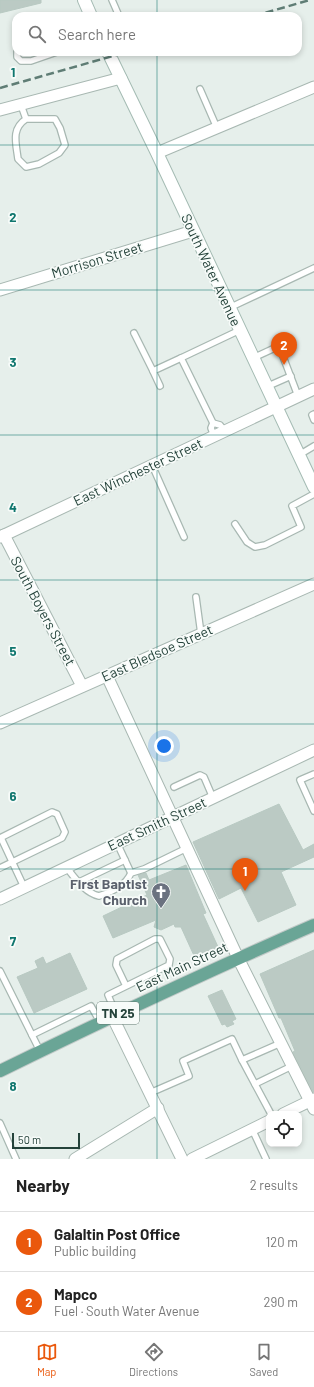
<!DOCTYPE html>
<html lang="en">
<head>
<meta charset="utf-8">
<style>
	:root { --surface:#fff; --page:#f6f6f6; --text:#222; --muted:#767676; --line:#e0e0e0; --accent:#ea580c }
	body { margin:0; font-family:Barlow,sans-serif; background:var(--page); color:var(--text) }
	.controls { position:absolute; right:12px; bottom:12px; display:grid; overflow:hidden; border-radius:8px; box-shadow:0 2px 6px #0003 }
	.controls button { width:36px; height:36px; display:grid; place-items:center; padding:0; border:0; border-bottom:1px solid var(--line); background:var(--surface); color:var(--text); font:20px sans-serif }
	.scale { position:absolute; left:12px; bottom:10px; width:68px; box-sizing:border-box; padding-left:4px; border:2px solid #24423a; border-top:0; font-size:11px; line-height:14px; white-space:nowrap; color:#24423a; -webkit-text-stroke:3px #f7fbf9; paint-order:stroke }
	.you { position:absolute; left:164px; top:746px; width:14px; height:14px; margin:-10px; border:3px solid #fff; border-radius:50%; background:#1a73e8; box-shadow:0 0 0 6px #1a73e833 }
	.badge { display:grid; place-items:center; width:26px; height:26px; border-radius:50%; background:var(--accent); color:#fff; font-size:13px; font-weight:700 }
	.pin { position:absolute; translate:-50% -33px; filter:drop-shadow(0 1px 2px #0008) }
	.pin::after { content:''; position:absolute; top:21px; width:14px; height:12px; background:inherit; clip-path:polygon(0 0,100% 0,50% 100%) }
	.list { margin:0; padding:0; list-style:none }
	h2 { display:flex; justify-content:space-between; align-items:center; height:52px; margin:0; padding:0 16px; font-size:17px }
	h2 small { font-size:13px; font-weight:400; color:var(--muted) }
	.list li { display:grid; grid-template-columns:26px 1fr auto; gap:12px; align-items:center; box-sizing:border-box; height:60px; padding:0 16px; border-top:1px solid var(--line) }
	.list b { display:block; font-size:15px; white-space:nowrap }
	.list p { margin:0; font-size:13px; white-space:nowrap; color:var(--muted) }
	.list em { font-size:13px; font-style:normal; color:var(--muted) }
	.icon { flex:none; width:22px; height:22px; fill:none; stroke:currentColor; stroke-width:2; stroke-linecap:round; stroke-linejoin:round }
	.map { position:relative; flex:none; width:314px; height:1159px; overflow:hidden }
	.search { position:absolute; background:var(--surface); box-shadow:0 2px 6px #0003; left:12px; right:12px; top:12px; height:44px; display:flex; align-items:center; gap:10px; box-sizing:border-box; padding:0 14px; border-radius:12px; color:var(--muted); font-size:15px }
	.sheet { height:172px; background:var(--surface) }
	nav { display:flex; justify-content:space-around; align-items:center; box-sizing:border-box; height:56px; border-top:1px solid var(--line); background:var(--surface); font-size:11px; color:var(--muted) }
	nav a { display:grid; justify-items:center; gap:2px }
	nav .on { color:var(--accent) }
	.map>svg:first-child { display:block }
	.building { fill:#bbcac4; stroke:#b8c9c2 }
	.lines { fill:none; stroke-linecap:round; stroke-linejoin:round }
	.lane-casing { stroke:#a8b8b2; stroke-width:8 }
	.street-casing { stroke:#a8b8b2; stroke-width:13 }
	.secondary-casing { stroke:#a4bbb3; stroke-width:14 }
	.primary-casing { stroke:#c2cac8; stroke-width:14 }
	.lane { stroke:#fff; stroke-width:5.5 }
	.street { stroke:#fff; stroke-width:11 }
	.secondary { stroke:#fff; stroke-width:12 }
	.primary { stroke:#6aa596; stroke-width:12 }
	.rail { stroke:#5f7d75; stroke-width:2.5; stroke-dasharray:8 4; stroke-linecap:butt }
	.grid { fill:none; stroke:#0f766e; stroke-width:1; stroke-opacity:0.55 }
	.labels { text-anchor:middle; stroke-width:3.5; stroke-linejoin:round; paint-order:stroke }
	.shield { fill:#f7fbf9; stroke:#637a73; stroke-width:1 }
	.shield-label { font-size:13px; font-weight:bold; fill:#24423a }
	.street-label { font-size:14px; fill:#24423a; stroke:#f7fbf9 }
	.worship-label { font-size:14px; font-weight:bold; fill:#5b616d; stroke:#f7fbf9; text-anchor:end }
	.grid-label { font-size:13px; text-anchor:middle; font-weight:bold; fill:#0f766e; stroke:#f7fbf9; stroke-width:3.5; stroke-linejoin:round; paint-order:stroke }
</style>
</head>
<body>
<div class="map">
<svg width="314" height="1159" viewBox="0 0 314 1159">
	<rect width="100%" height="100%" fill="#e6efeb"/>
	<g class="building">
		<polygon points="0,0 41,0 41,3 0,13"/>
		<polygon points="279,804 303,850 314,844 314,857 281,872 296,905 258,922 241,888 219,899 193,842"/>
		<polygon points="186,865 206,913 203,914 219,949 196,960 181,927 175,927 174,924 161,930 154,927 156,920 113,938 103,916 147,895 138,875 146,873 149,880"/>
		<polygon points="314,950 314,1092 313,1092 293,1052 295,1051 281,1018 279,1018 260,974"/>
		<polygon points="70,953 87,989 34,1013 17,977 38,968 35,961 43,957 46,964"/>
		<polygon points="222,990 236,1019 232,1021 234,1024 227,1027 225,1024 222,1025 208,996"/>
	</g>
	<g class="lines">
		<g class="lane-casing">
			<g id="lane">
				<polyline points="112,0 119,16"/>
				<polyline points="17,52 17,57 21,61 31,61 57,52"/>
				<polyline points="200,89 217,128"/>
				<path d="M21 105 26 119C11 129 16 143 18 159L26 167 39 164 59 153 65 145 60 128 55 119H26"/>
				<polyline points="229,308 314,268"/>
				<polyline points="134,333 153,371"/>
				<polyline points="253,358 279,346 298,396"/>
				<polyline points="160,386 153,371 181,358"/>
				<polyline points="266,387 291,376"/>
				<polyline points="314,414 312,415 314,420"/>
				<polyline points="213,423 211,428 214,436"/>
				<polyline points="225,431 220,425 213,423 181,358 240,330"/>
				<polyline points="299,455 314,446"/>
				<polyline points="152,465 184,537"/>
				<polyline points="235,524 247,542 255,547 265,545 301,527 292,506 314,494"/>
				<polyline points="196,597 201,634"/>
				<polyline points="314,774 300,780 314,811"/>
				<polyline points="174,787 200,775 204,777 213,798"/>
				<polyline points="0,838 52,812 57,814 65,832 62,838 0,868"/>
				<polyline points="1,838 24,887"/>
				<polyline points="117,843 131,873"/>
				<path d="M66 867C75 878 85 893 99 896 112 892 126 885 131 873L144 869 187 848"/>
				<polyline points="79,882 125,860"/>
				<polyline points="0,971 40,1051"/>
				<polyline points="116,1014 108,995 169,965 170,959 160,939 155,939 117,959 116,965 126,986"/>
				<polyline points="32,1035 91,1006 100,1022"/>
				<polyline points="255,1084 292,1066"/>
				<polyline points="150,1093 189,1076 183,1061 232,1039 242,1060"/>
				<polyline points="271,1114 242,1060 281,1043"/>
				<polyline points="0,1123 16,1159"/>
				<polyline points="252,1129 266,1159"/>
			</g>
		</g>
		<g class="street-casing">
			<g id="street">
				<polyline points="0,110 121,78"/>
				<polyline points="157,153 314,87"/>
				<polyline points="0,290 193,231"/>
				<polyline points="4,535 82,686"/>
				<polyline points="0,537 314,389"/>
				<polyline points="107,676 238,958 314,1109"/>
				<polyline points="0,723 314,584"/>
				<polyline points="0,899 314,750"/>
				<polyline points="112,1016 182,1159"/>
				<polyline points="283,1114 314,1099"/>
				<polyline points="75,1159 158,1108"/>
				<polyline points="192,1159 269,1121"/>
			</g>
		</g>
		<g class="secondary-casing">
			<g id="secondary">
				<polyline points="84,0 91,16"/>
				<polyline points="108,52 157,153 314,487"/>
			</g>
		</g>
		<g class="primary-casing">
			<path id="primary" d="M0 1071C104 1020 208 971 314 925"/>
		</g>
		<use href="#lane" class="lane"/>
		<use href="#street" class="street"/>
		<use href="#secondary" class="secondary"/>
		<use href="#primary" class="primary"/>
		<g class="rail">
			<polyline points="254,16 310,0"/>
			<polyline points="0,88 127,52"/>
		</g>
	</g>
	<path class="grid" d="M157 0V16M157 52V1159M0 145H314M0 290H314M0 435H314M0 580H314M0 724H314M0 869H314M0 1014H314"/>
	<defs>
		<g id="church-pin" transform="scale(1)"><path d="M0 17L-7.5 6A9.5 9.5 0 1 1 7.5 6Z" fill="#6b7280" stroke="#f7fbf9"/><path d="M-1.2-6h2.4v3.5h3.3v2.4h-3.3V6h-2.4V-.1h-3.3v-2.4h3.3Z" fill="#fff"/></g>
	</defs>
	<g fill-rule="evenodd">
		<use href="#church-pin" x="161" y="892"/>
	</g>
	<g class="labels">
		<rect class="shield" x="97" y="1002" width="42" height="22" rx="3"/>
		<g class="shield-label">
			<text x="118" y="1018">TN 25</text>
		</g>
		<g class="street-label">
			<text transform="translate(97 260) rotate(-17)" y="5">Morrison Street</text>
			<text transform="translate(211 270) rotate(65)" y="5">South Water Avenue</text>
			<text transform="translate(138 472) rotate(-25)" y="5">East Winchester Street</text>
			<text transform="translate(43 611) rotate(62)" y="5">South Boyers Street</text>
			<text transform="translate(157 653) rotate(-24)" y="5">East Bledsoe Street</text>
			<text transform="translate(157 824) rotate(-25)" y="5">East Smith Street</text>
			<text transform="translate(182 967) rotate(-25)" y="5">East Main Street</text>
		</g>
		<g class="worship-label">
			<text x="147" y="889">First Baptist<tspan x="147" dy="16">Church</tspan></text>
		</g>
	</g>
	<g class="grid-label">
		<text x="13" y="77">1</text>
		<text x="13" y="222">2</text>
		<text x="13" y="367">3</text>
		<text x="13" y="512">4</text>
		<text x="13" y="656">5</text>
		<text x="13" y="801">6</text>
		<text x="13" y="946">7</text>
		<text x="13" y="1091">8</text>
	</g>
</svg>
<div class="controls">
<button><svg class="icon" aria-label="locate" viewBox="0 0 24 24"><circle cx="12" cy="12" r="6"/><path d="M12 2v4M12 18v4M2 12h4M18 12h4"/></svg></button>
</div>
<div class="scale">50 m</div>
<div class="you"></div>
<div class="pin badge" style="left:245px;top:891px">1</div>
<div class="pin badge" style="left:284px;top:365px">2</div>
<div class="search"><svg class="icon" aria-label="search" viewBox="0 0 24 24"><circle cx="10" cy="10" r="6"/><path d="M15 15l6 6"/></svg>Search here</div>
</div>
<section class="sheet">
<h2>Nearby<small>2 results</small></h2>
<ul class="list">
<li><span class="badge">1</span><div><b>Galaltin Post Office</b><p>Public building</p></div><em>120 m</em></li>
<li><span class="badge">2</span><div><b>Mapco</b><p>Fuel · South Water Avenue</p></div><em>290 m</em></li>
</ul>
</section>
<nav>
<a class="on"><svg class="icon" aria-label="map" viewBox="0 0 24 24"><path d="M3 6l6-2 6 2 6-2v14l-6 2-6-2-6 2zM9 4v14M15 6v14"/></svg>Map</a>
<a><svg class="icon" aria-label="directions" viewBox="0 0 24 24"><path d="M12 3l9 9-9 9-9-9zM9 14v-3h6M13 9l2 2-2 2"/></svg>Directions</a>
<a><svg class="icon" aria-label="saved" viewBox="0 0 24 24"><path d="M7 4h10v16l-5-4-5 4z"/></svg>Saved</a>
</nav>
</body>
</html>
